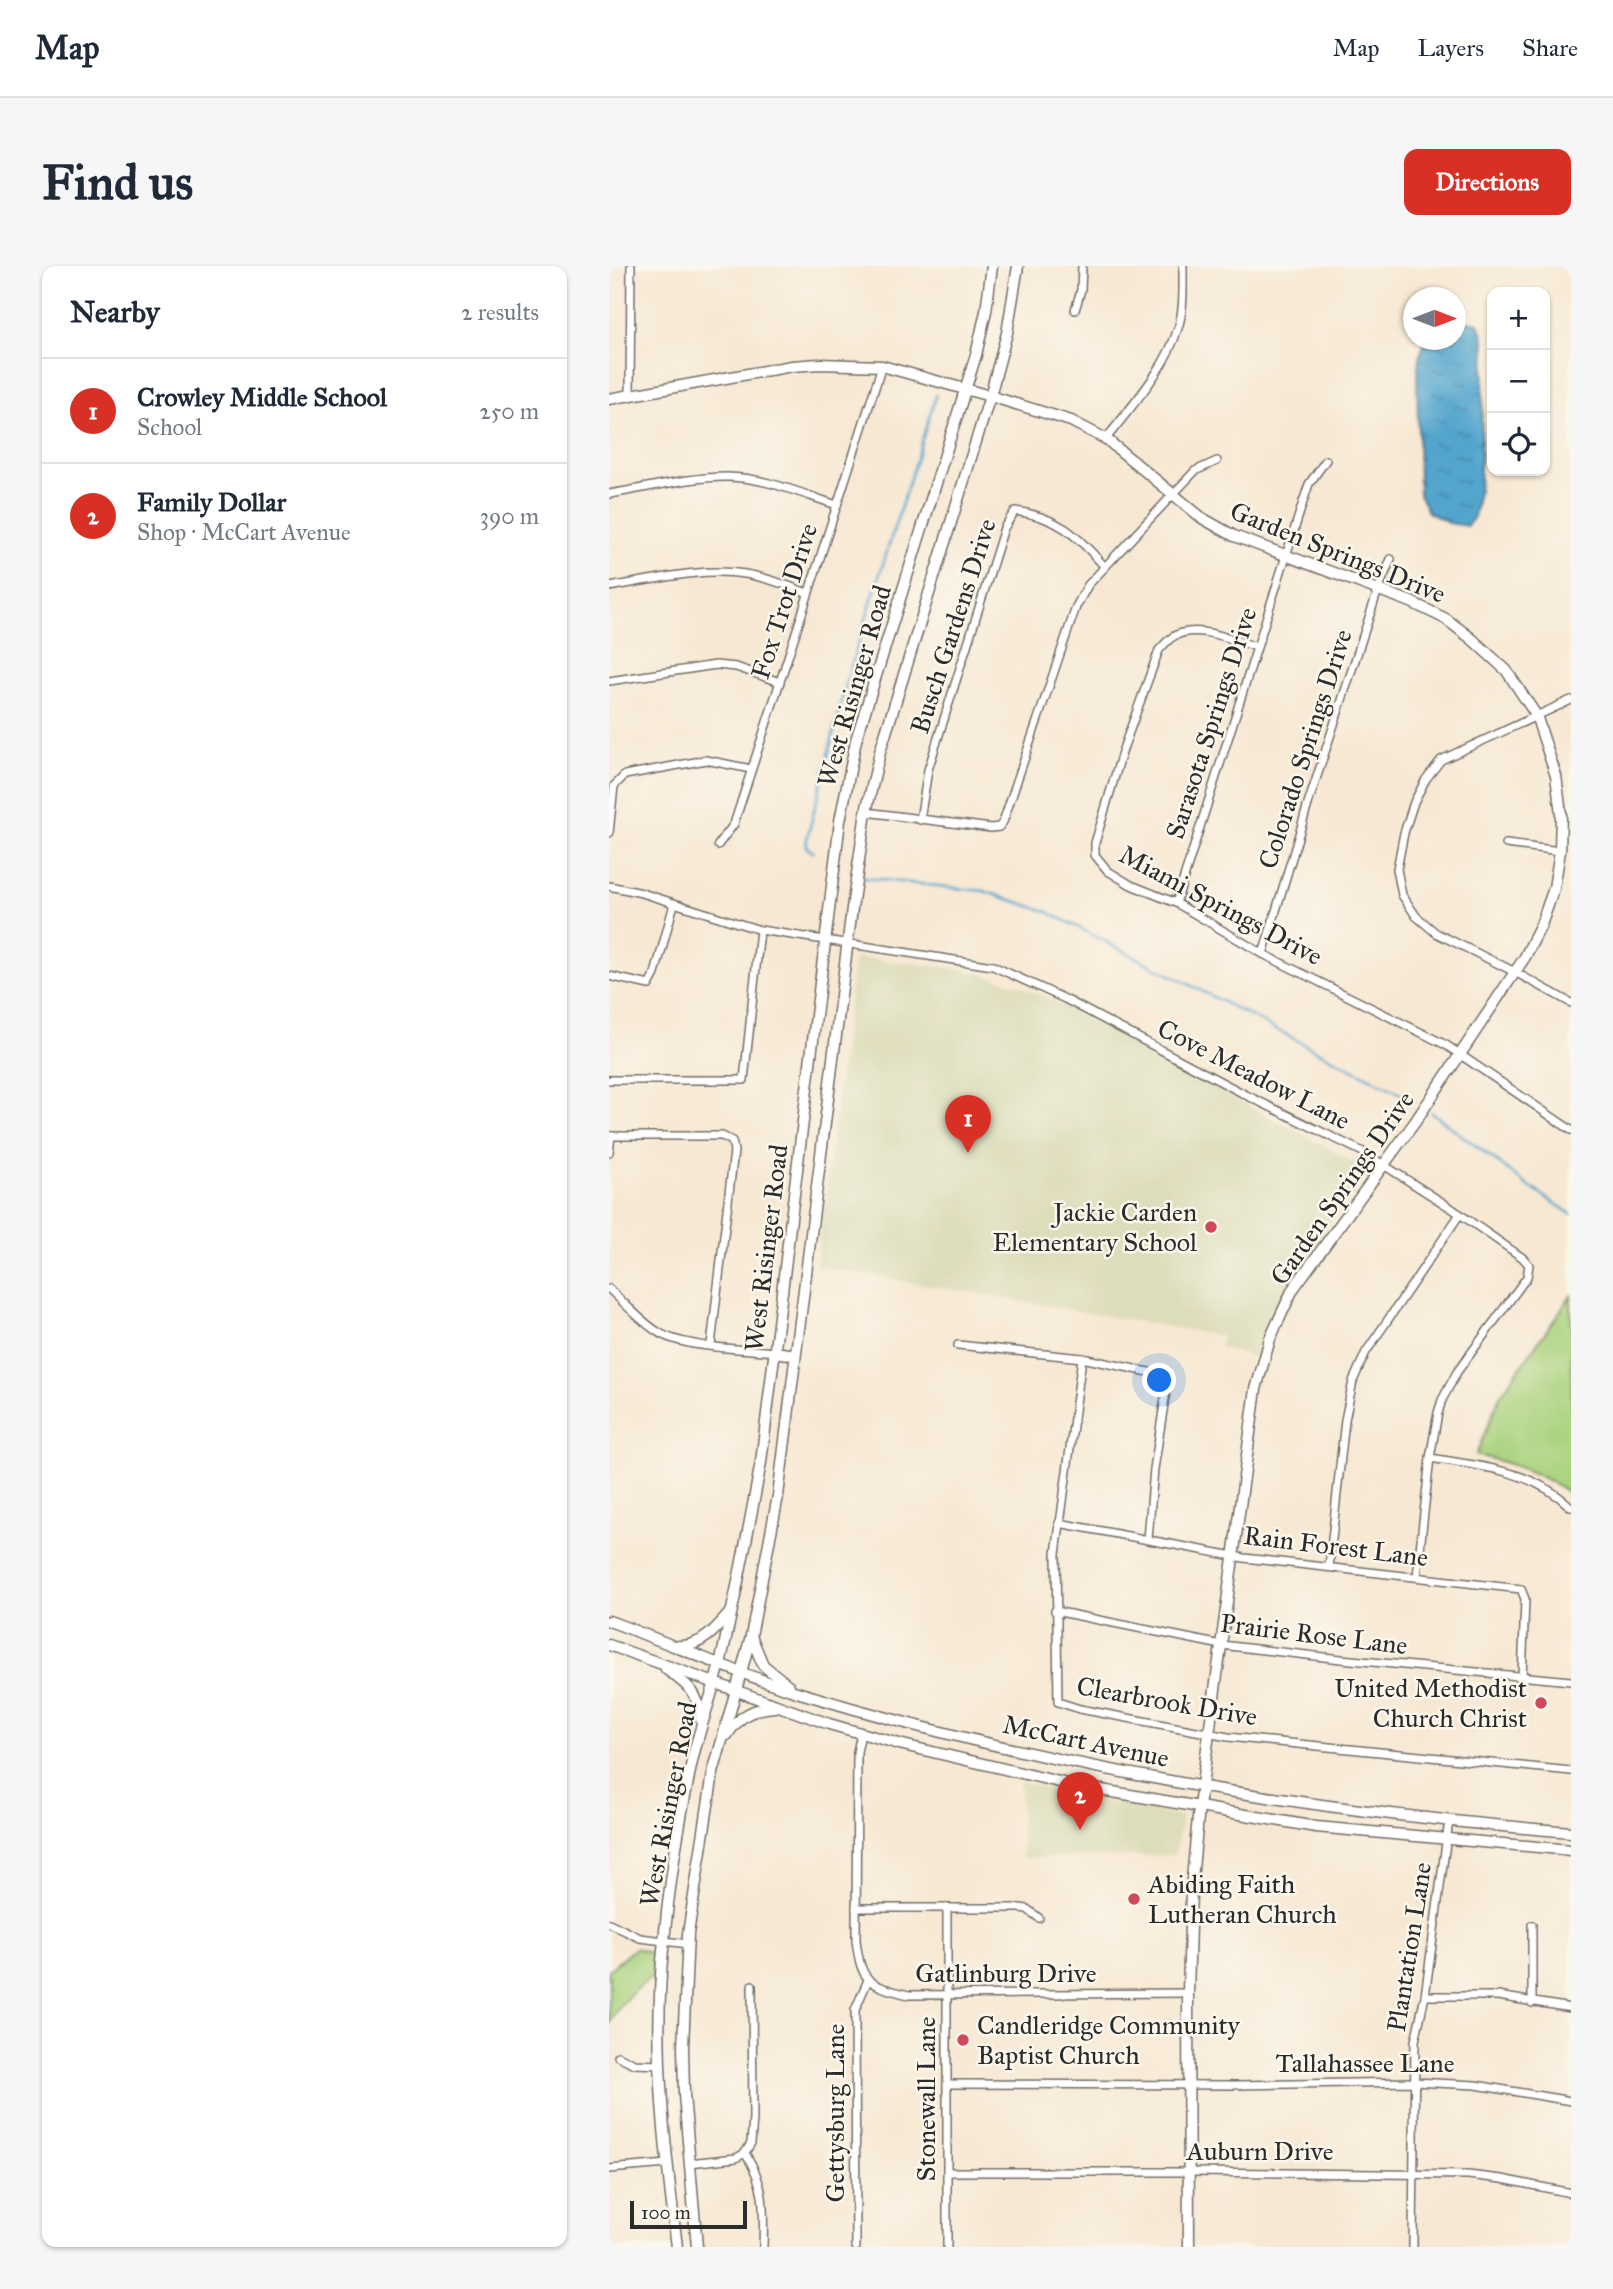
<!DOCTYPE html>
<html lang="en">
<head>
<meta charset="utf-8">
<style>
	:root { --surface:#fff; --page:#f6f6f7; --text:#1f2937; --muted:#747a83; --line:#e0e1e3; --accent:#d93025 }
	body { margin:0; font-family:"IM FELL Great Primer",serif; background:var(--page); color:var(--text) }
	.controls { position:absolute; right:21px; top:21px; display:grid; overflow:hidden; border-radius:14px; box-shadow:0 2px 5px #0004 }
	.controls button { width:63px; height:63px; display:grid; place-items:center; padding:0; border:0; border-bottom:2px solid var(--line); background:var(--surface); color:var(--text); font:35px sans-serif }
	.compass { position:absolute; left:794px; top:21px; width:63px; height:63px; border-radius:50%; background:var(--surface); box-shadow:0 2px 5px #0004; rotate:90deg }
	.scale { position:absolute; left:21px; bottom:18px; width:117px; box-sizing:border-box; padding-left:7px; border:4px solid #2b2b2b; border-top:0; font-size:19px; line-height:24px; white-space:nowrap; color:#2b2b2b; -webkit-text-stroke:5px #fbf7ec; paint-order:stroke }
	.you { position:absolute; left:551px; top:1115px; width:24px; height:24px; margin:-18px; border:5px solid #fff; border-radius:50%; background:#1a73e8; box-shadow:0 0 0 10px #1a73e833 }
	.badge { display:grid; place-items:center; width:46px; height:46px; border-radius:50%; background:var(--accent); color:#fff; font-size:23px; font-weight:700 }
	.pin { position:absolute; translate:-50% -58px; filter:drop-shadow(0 2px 4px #0008) }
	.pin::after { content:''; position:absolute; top:37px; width:24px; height:21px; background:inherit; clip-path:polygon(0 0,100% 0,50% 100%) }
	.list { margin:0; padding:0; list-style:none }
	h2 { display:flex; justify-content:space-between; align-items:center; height:91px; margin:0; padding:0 28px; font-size:30px }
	h2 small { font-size:23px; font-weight:400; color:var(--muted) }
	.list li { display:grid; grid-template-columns:46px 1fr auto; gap:21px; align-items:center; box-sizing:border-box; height:105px; padding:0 28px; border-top:2px solid var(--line) }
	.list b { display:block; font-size:26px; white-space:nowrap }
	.list p { margin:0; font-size:23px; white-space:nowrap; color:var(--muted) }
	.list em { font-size:23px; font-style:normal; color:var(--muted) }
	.icon { flex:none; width:38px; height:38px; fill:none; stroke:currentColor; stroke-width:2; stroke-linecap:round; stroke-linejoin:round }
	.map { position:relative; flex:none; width:962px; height:1981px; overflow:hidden; border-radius:14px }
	header { display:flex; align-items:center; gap:42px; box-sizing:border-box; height:98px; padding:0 35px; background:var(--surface); border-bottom:2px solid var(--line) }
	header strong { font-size:33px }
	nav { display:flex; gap:38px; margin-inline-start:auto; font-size:24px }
	.intro { display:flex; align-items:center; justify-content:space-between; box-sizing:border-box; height:168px; padding:0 42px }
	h1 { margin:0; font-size:49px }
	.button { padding:18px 32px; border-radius:14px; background:var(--accent); color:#fff; font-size:24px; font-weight:700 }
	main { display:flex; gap:42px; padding:0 42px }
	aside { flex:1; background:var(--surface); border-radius:14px; box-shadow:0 2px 5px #0004 }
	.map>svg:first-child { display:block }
	.built { fill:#deddbb }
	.green { fill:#a8d17c; stroke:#6a7e54; stroke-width:2 }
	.water { fill:url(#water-ripples); stroke:#3e687c; stroke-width:2 }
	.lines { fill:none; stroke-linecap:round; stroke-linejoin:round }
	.stream { stroke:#52a5cd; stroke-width:2.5 }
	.street-casing { stroke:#726d66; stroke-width:10 }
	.secondary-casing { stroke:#726d66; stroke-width:13 }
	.street { stroke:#fff; stroke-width:7 }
	.secondary { stroke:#fff; stroke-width:10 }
	.poi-dot { fill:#d1495b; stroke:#fbf7ec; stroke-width:2.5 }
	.labels { text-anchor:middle; stroke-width:5; stroke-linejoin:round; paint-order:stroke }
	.street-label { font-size:26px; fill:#2b2b2b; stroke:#fbf7ec }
	.poi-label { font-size:26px; fill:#2b2b2b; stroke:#fbf7ec; text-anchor:end }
</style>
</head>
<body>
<header>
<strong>Map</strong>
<nav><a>Map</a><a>Layers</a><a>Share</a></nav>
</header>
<div class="intro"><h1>Find us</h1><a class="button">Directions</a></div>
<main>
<aside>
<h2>Nearby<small>2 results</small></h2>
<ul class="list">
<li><span class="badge">1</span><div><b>Crowley Middle School</b><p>School</p></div><em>250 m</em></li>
<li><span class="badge">2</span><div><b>Family Dollar</b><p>Shop · McCart Avenue</p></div><em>390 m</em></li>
</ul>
</aside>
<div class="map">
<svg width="962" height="1981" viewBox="0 0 962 1981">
	<defs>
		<pattern id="water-ripples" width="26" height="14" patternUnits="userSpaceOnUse" patternTransform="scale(1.75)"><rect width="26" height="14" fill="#52a5cd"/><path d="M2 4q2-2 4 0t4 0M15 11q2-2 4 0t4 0" fill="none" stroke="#4487a7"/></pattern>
	</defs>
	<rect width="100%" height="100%" fill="#fbf7ec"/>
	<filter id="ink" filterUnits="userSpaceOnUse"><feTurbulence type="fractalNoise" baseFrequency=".0143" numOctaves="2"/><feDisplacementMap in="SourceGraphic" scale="14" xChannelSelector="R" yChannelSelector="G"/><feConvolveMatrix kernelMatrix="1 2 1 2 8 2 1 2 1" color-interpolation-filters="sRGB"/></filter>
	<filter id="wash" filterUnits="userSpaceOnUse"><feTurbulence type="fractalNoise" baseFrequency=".00686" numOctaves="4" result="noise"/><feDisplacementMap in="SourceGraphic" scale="28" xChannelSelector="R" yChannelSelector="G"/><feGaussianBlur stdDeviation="1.57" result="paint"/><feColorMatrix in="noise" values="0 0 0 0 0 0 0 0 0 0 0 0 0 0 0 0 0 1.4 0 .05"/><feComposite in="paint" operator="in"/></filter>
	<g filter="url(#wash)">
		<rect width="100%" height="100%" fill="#f7e8d3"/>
		<g class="built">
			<polygon points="246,691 356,704 389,712 415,722 444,735 758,903 678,1020 656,1064 647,1091 610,1081 613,1070 207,1000"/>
			<polygon points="411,1516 573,1551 566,1589 413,1592"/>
		</g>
		<g class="green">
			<path d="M962 1030V1229C933 1207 902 1197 867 1189L891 1130Z"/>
			<path d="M26 1682 44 1688 45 1709C27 1723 7 1738 0 1761V1704Z"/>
		</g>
		<polygon class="water" points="851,54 869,57 874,68 876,80 870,225 865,251 858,260 840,257 819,246 810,228 808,110 810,91 817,74 846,74 847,55"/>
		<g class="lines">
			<g class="stream">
				<polyline points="204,586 197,581 198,573 239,410 327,129"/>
				<polyline points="255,612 375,625 439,646 804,834"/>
				<polyline points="822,846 921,921 962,948"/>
			</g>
		</g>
	</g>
	<g filter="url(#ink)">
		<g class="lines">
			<g class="street-casing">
				<g id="street">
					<polyline points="466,44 472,24 473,0"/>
					<polyline points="21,129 22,0"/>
					<path d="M497 173C524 138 558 102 570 59 575 40 574 20 574 0"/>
					<path d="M0 228C39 222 79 211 118 211 155 211 193 228 228 239"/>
					<path d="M0 321C44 314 92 301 136 308 158 311 179 320 199 327"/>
					<path d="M648 381C624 374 585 356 562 372 558 375 554 380 550 384L514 483 486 577V589L499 605 522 619 567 637 654 688 837 779 962 864"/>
					<polyline points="0,415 107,399 127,401 171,416"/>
					<polyline points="962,434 832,494 817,513 805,536 795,567 788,603 793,629 807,650 827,667 906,706 962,737"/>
					<polyline points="257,546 382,562 390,561 394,556 467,341 479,319 586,205 608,195"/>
					<path d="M311 554 319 504 395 262 406 245C449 251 467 268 495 300"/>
					<polyline points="0,567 5,520 16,509 97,494 142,503"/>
					<polyline points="897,578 951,585"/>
					<polyline points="109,579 125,558 273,100"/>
					<polyline points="0,620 33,627 151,664 384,700 456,733 637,829 756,887 842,942 914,992 920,999 918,1011 848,1106 833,1134 829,1147 821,1192 808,1311"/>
					<polyline points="567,637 695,233 700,218 717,194"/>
					<polyline points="654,688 700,535 769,324 782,293"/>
					<polyline points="0,710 40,719 46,708 65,638"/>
					<polyline points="0,814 135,814 151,664"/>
					<polyline points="0,870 113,870 123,875 125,885 102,1079"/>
					<polyline points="0,886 2,870"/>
					<path d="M0 1023C16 1037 31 1055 49 1066 73 1082 136 1083 166 1086"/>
					<polyline points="349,1079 473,1092 554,1109 558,1119 545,1203 539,1273"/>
					<polyline points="473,1092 447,1288 449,1436 471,1443 619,1471 962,1505"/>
					<path d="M821 1192C872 1200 923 1204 962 1241"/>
					<polyline points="450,1257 635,1292 912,1323 916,1333 913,1412"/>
					<polyline points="720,1301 736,1154 744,1115 757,1086 851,948"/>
					<polyline points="446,1345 612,1379 732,1393 962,1415"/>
					<path d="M252 1467 248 1486 247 1674C252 1716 259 1719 300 1729L579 1727"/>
					<polyline points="247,1642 411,1642 418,1643 430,1652"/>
					<polyline points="0,1657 31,1672 79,1678"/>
					<polyline points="923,1659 923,1737"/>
					<polyline points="816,1730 889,1730 962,1742"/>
					<polyline points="9,1790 26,1798 52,1799"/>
					<polyline points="338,1818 628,1819 805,1816 867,1819 962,1835"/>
					<path d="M136 1887C157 1919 155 1944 154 1981"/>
					<polyline points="80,1897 127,1892 136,1887 142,1877 144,1853 143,1719"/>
					<polyline points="0,1903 58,1898"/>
					<polyline points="338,1906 580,1906 859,1909 893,1913 962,1927"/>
					<polyline points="247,1981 246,1744 259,1714"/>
					<polyline points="338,1981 338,1642"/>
					<polyline points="804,1981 806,1775 816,1730 840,1555"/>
				</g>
			</g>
			<g class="secondary-casing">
				<g id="secondary">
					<polyline points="0,133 183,100 210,98 273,100 381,130 462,155 497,173 593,252 625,270 802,336 837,353 863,373 897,404 927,449 947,510 952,548 951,585 945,622 932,659 916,691 806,856 684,1023 661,1073 647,1123 590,1541 582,1624 579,1727 580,1981"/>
					<polyline points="166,1086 186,1089"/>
					<path d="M0 1355C63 1378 124 1406 188 1426 439 1503 701 1545 962 1566"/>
					<polyline points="142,1370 154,1399 180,1420"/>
					<polyline points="0,1379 220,1458 294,1479 463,1519 707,1561 962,1584"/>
					<path d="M70 1380C92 1381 107 1363 120 1348"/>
					<path d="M57 1403C79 1420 89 1424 92 1454"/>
					<path d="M118 1469C130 1450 144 1442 166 1441"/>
					<path d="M68 1981C56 1883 44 1783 54 1684 60 1619 70 1554 84 1491 92 1458 104 1426 112 1394 127 1328 140 1262 152 1196L231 555 247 474 367 89 377 45 383 0"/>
					<polyline points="88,1981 75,1829 74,1781 79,1668 104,1507 142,1370 169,1230 243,642 257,546 271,486 381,130 398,67 409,0"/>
				</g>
			</g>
			<use href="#street" class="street"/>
			<use href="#secondary" class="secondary"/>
		</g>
	</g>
	<g class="poi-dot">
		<circle cx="602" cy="961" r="7"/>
		<circle cx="932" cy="1437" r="7"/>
		<circle cx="525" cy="1633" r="7"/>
		<circle cx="354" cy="1774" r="7"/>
	</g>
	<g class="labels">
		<g class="street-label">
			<text transform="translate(729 286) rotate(22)" y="9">Garden Springs Drive</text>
			<text transform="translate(175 335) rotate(-72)" y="9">Fox Trot Drive</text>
			<text transform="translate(344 360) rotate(-72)" y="9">Busch Gardens Drive</text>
			<text transform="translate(245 420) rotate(-74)" y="9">West Risinger Road</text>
			<text transform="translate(602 457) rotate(-72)" y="9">Sarasota Springs Drive</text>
			<text transform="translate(696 483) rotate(-72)" y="9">Colorado Springs Drive</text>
			<text transform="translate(612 639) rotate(28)" y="9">Miami Springs Drive</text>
			<text transform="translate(645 808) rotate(27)" y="9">Cove Meadow Lane</text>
			<text transform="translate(733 922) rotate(-55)" y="9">Garden Springs Drive</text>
			<text transform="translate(157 982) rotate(-83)" y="9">West Risinger Road</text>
			<text transform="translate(727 1280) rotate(7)" y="9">Rain Forest Lane</text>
			<text transform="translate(705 1368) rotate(7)" y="9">Prairie Rose Lane</text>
			<text transform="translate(558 1435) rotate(10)" y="9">Clearbrook Drive</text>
			<text transform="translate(477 1475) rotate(12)" y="9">McCart Avenue</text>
			<text transform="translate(59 1538) rotate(-79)" y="9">West Risinger Road</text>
			<text transform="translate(800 1681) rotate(-81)" y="9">Plantation Lane</text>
			<text x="397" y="1716">Gatlinburg Drive</text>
			<text x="756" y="1806">Tallahassee Lane</text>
			<text transform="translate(317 1833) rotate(-90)" y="9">Stonewall Lane</text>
			<text transform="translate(226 1847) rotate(-90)" y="9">Gettysburg Lane</text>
			<text x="651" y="1894">Auburn Drive</text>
		</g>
		<g class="poi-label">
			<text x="588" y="955">Jackie Carden<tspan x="588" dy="30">Elementary School</tspan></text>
			<text x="918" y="1431">United Methodist<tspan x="918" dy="30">Church Christ</tspan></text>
			<text x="539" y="1627" text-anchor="start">Abiding Faith<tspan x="539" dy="30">Lutheran Church</tspan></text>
			<text x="368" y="1768" text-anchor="start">Candleridge Community<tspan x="368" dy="30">Baptist Church</tspan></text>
		</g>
	</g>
</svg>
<div class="controls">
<button>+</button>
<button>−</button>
<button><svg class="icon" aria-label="locate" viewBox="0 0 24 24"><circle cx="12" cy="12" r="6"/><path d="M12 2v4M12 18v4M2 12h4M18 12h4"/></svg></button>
</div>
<svg class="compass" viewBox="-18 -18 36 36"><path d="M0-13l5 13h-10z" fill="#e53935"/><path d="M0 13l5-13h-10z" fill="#747a83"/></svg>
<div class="scale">100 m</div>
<div class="you"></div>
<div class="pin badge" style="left:359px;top:887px">1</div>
<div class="pin badge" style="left:471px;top:1564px">2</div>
</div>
</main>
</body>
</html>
